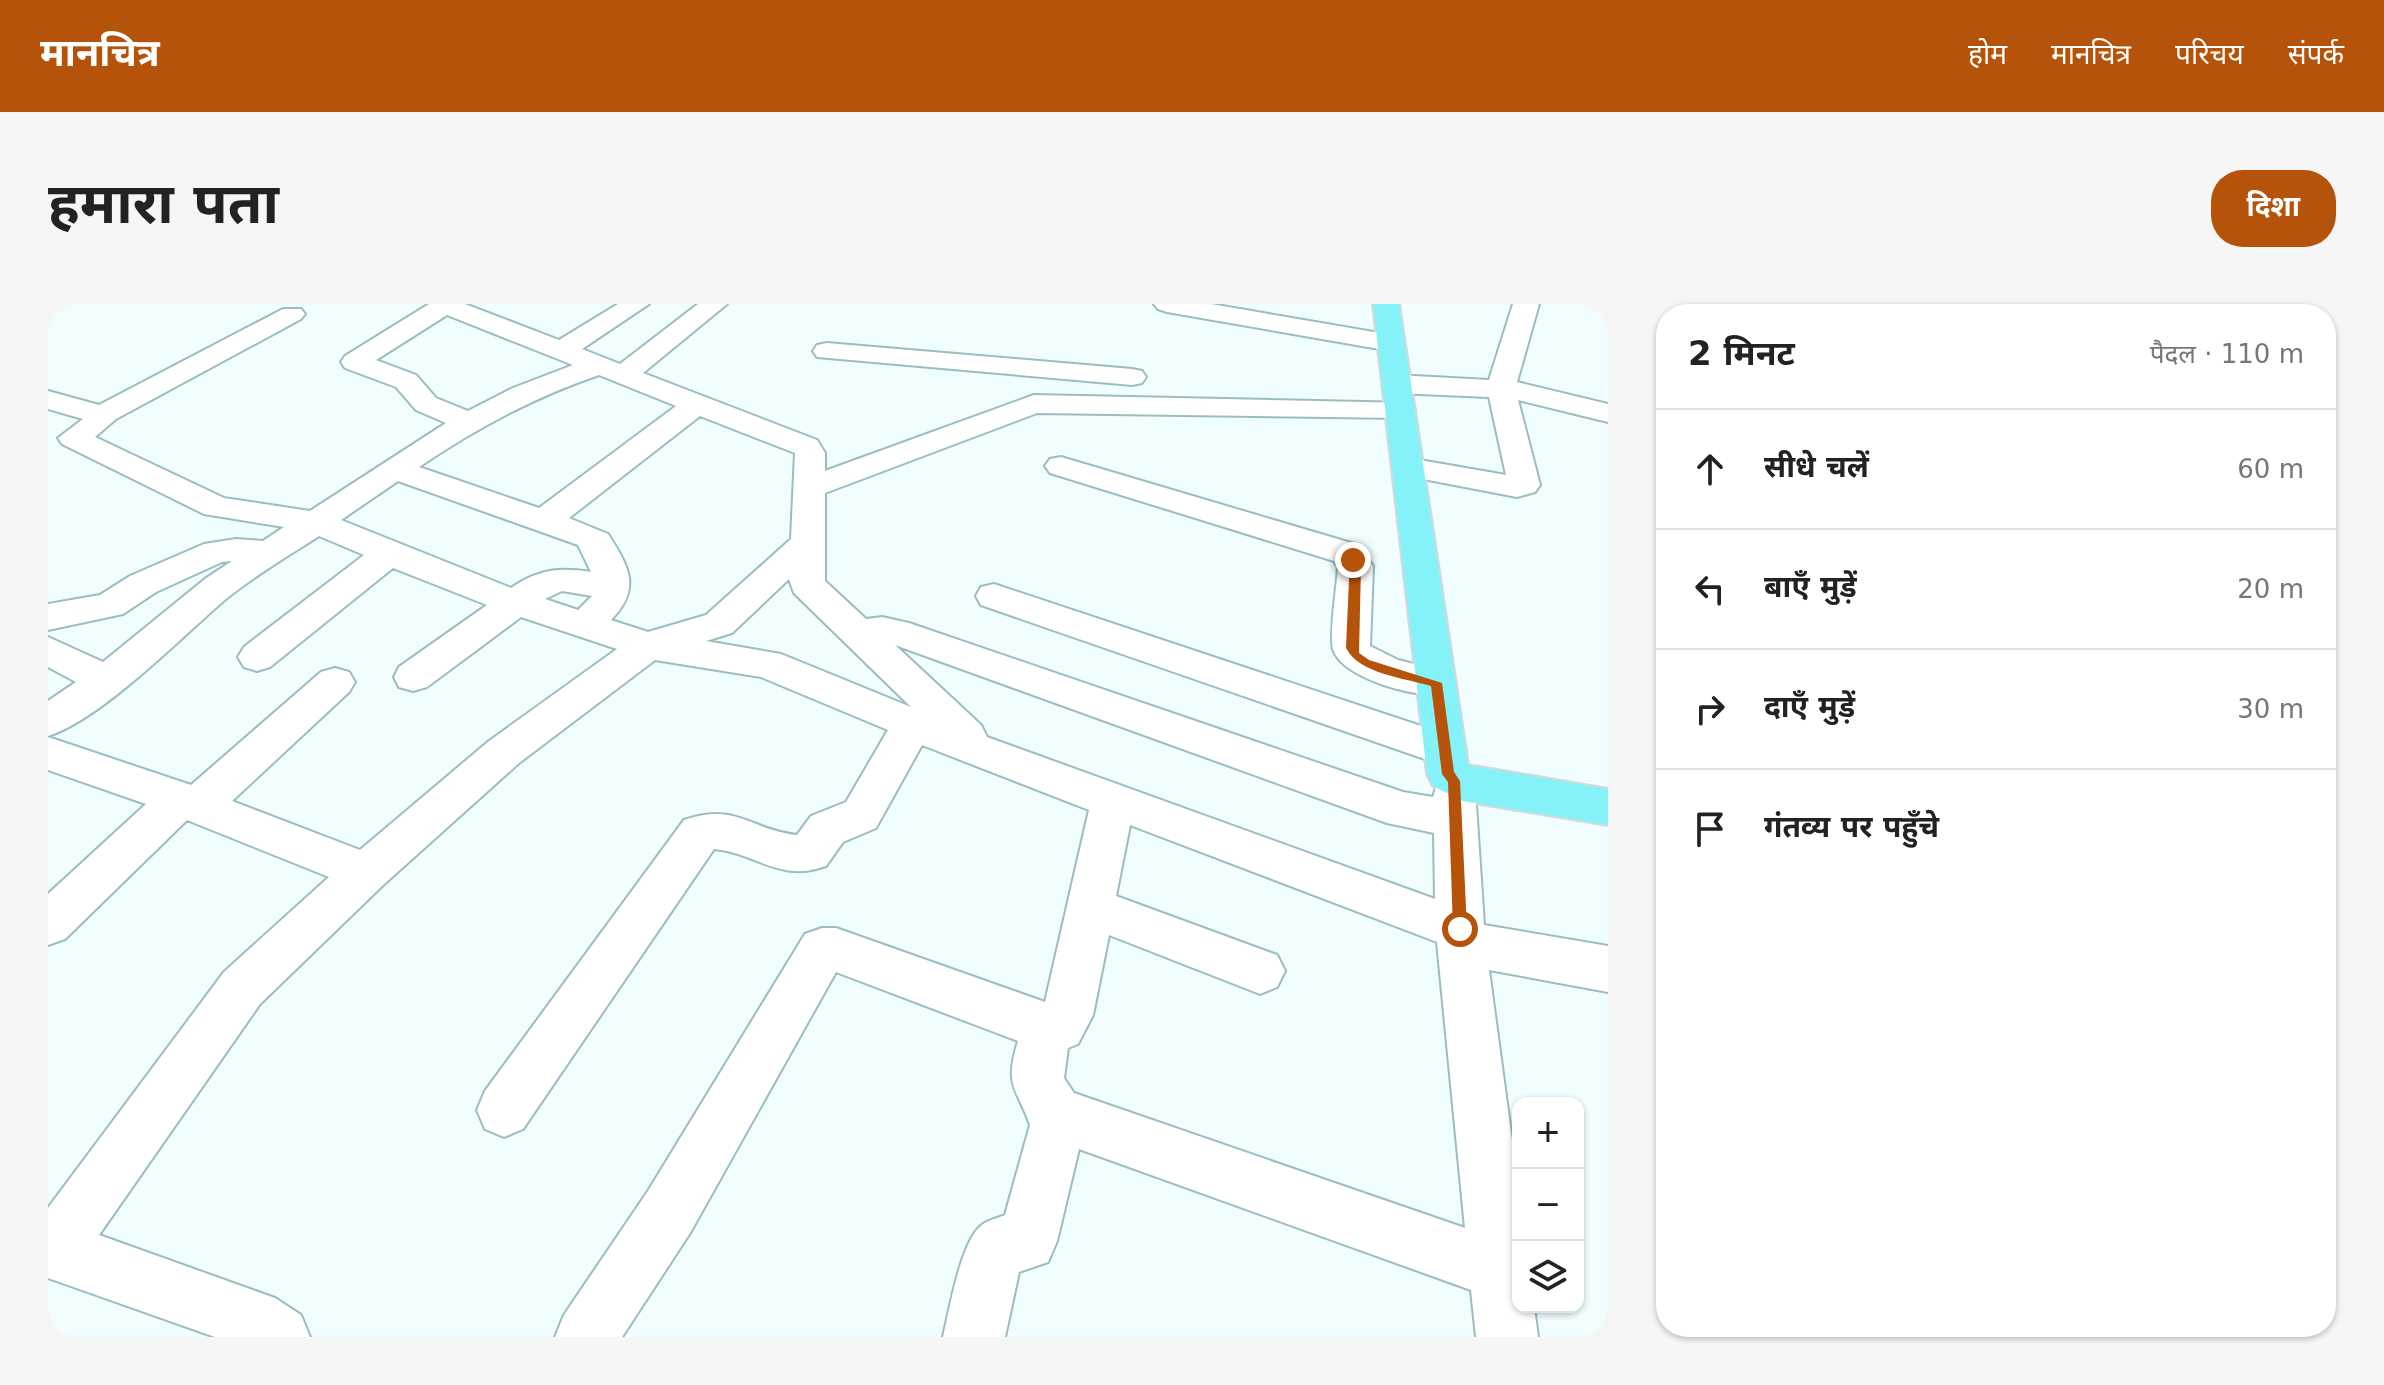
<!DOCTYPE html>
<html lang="hi">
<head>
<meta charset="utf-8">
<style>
	:root { --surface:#fff; --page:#f6f6f6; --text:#222; --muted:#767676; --line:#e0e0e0; --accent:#b45309 }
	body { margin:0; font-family:"DejaVu Sans","Noto Sans Devanagari",sans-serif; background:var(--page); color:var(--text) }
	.controls { position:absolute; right:24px; bottom:24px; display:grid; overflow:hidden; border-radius:16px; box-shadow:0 2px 6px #0004 }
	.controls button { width:72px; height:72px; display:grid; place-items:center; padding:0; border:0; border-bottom:2px solid var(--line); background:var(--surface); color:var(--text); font:40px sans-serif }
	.stop { position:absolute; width:24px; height:24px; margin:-18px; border:6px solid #b45309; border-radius:50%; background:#fff }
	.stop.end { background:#b45309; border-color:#fff; box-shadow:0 2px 8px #0008 }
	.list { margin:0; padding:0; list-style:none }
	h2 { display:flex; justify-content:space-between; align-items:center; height:104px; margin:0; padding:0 32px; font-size:34px }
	h2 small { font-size:26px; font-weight:400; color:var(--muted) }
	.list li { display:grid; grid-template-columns:52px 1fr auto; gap:24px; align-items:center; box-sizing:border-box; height:120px; padding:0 32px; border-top:2px solid var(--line) }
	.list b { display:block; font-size:30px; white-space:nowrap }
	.list em { font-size:26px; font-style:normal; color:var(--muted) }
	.icon { flex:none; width:44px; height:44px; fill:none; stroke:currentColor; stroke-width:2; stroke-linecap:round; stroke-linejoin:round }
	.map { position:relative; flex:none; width:1560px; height:1033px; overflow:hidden; border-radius:32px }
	header { display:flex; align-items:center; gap:48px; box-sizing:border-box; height:112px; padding:0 40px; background:var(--accent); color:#fff }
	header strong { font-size:38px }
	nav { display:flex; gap:44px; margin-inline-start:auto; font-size:28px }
	.intro { display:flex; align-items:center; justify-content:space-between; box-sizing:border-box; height:192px; padding:0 48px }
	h1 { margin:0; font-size:56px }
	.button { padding:20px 36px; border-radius:32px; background:var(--accent); color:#fff; font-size:28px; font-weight:700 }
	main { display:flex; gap:48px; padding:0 48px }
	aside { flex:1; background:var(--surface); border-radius:32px; box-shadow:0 2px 6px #0004 }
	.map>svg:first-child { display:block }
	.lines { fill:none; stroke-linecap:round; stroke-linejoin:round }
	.minor-casing { stroke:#9bbdc0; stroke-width:4 }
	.major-casing { stroke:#d6d9d9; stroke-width:4 }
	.minor { fill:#fff; fill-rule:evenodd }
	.major { fill:#85f1f9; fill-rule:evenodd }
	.route { fill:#b45309 }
</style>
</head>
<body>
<header>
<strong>मानचित्र</strong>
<nav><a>होम</a><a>मानचित्र</a><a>परिचय</a><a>संपर्क</a></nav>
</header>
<div class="intro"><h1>हमारा पता</h1><a class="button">दिशा</a></div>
<main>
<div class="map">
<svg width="1560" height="1033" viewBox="0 0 1560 1033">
	<rect width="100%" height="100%" fill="#f0feff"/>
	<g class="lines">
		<g class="minor-casing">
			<g id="minor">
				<path d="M381 0H417L511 36 570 0H601L534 45 572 60 650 0H679L595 69 769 136 777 149V167L986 91 1362 99 1367 105 1362 111 1352 114 989 109 777 189V277L818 315 834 313 861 319 1355 488 1385 493 1391 474 1406 469 1421 474 1427 486 1436 621 1560 642V688L1441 666 1470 881V1003H1486L1490 1033H1428L1423 986 1031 845 1009 937 1000 958 971 968 957 1033H895C901 1008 913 936 934 921 940 916 950 914 957 911L982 821C968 782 956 783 970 737L788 668 642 929 574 1033H507L516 1011 600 887 757 630 774 624H788L997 698 1041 506 874 441 828 524 795 538 778 562C731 579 709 549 666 545L475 825 456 833 437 825 429 806 437 787 636 516C689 498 702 526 749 531L763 512 798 498 840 426 713 373 607 356 471 459 334 582 212 700 51 931 227 994 253 1011 262 1033H167L0 974V904L176 668 281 573 139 516 17 635 0 641V590L98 500 0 466V433L143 481 273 368 287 364 301 368 307 378 301 388 184 497 312 546 441 437 569 345 473 313 379 383 365 387 351 383 346 373 351 363 439 301 345 264 222 363 209 367 196 363 190 353 196 343 316 251 271 232C240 252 208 271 179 294 134 332 54 415 0 432V397L28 378 0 363V333L55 358 157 275 184 257 174 258 108 288 75 310 0 326V300L52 291 82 272 156 240 188 235 215 237 236 223 156 210 14 140 10 134 35 115 0 105V87L51 101 235 5H253L257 10 253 15 68 115 47 133 176 194 262 207 398 119 368 106 348 83 297 64 293 58 297 52ZM399 11 525 61 465 84 420 107 388 94 368 71 328 56ZM551 71 628 102 491 204 371 163C427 125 486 93 551 71ZM652 112 747 149 743 235 658 311 600 328 563 316C593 285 582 264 560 230L521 214ZM350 177 530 241 543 268C512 263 490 265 463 284L293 216ZM741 275 746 289 863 403 733 350 658 337 684 329ZM514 287 544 292 530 306 497 295ZM847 341 1339 519 1386 529 1387 595 939 433 933 421ZM1082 521 1389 638 1417 924 1026 789 1016 774 1020 744 1030 740 1045 711 1061 631 1212 690 1229 683 1237 667 1229 651 1068 592Z"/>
				<polygon points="1106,0 1163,0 1343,31 1353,33 1356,39 1353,45 1343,47 1119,8 1110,5"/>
				<polygon points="1465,0 1491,0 1469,78 1560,100 1560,118 1470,96 1492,181 1487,188 1469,193 1349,170 1344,163 1349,156 1360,154 1458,171 1441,93 1348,89 1338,86 1334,80 1338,74 1348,71 1441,76"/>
				<polygon points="779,39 1084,65 1094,67 1098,73 1094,79 1084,81 769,53 765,47 769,41"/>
				<path d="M1013 153 1310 241 1325 262 1322 342 1350 356 1402 369 1408 379 1402 389C1376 397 1293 375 1285 345 1281 331 1289 281 1290 263L1286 257 1002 169 997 162 1002 155Z"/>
				<polygon points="946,280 1412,435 1418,446 1412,457 1397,462 933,301 928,292 933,283"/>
			</g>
		</g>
		<g class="major-casing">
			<polygon id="major" points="1325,0 1351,0 1420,461 1560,485 1560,521 1415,497 1385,482 1379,470"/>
		</g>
		<use href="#minor" class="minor"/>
		<use href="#major" class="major"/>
	</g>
	<path class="route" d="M1302 253H1309L1313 262 1311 349 1321 356 1394 379 1406 468 1412 477 1419 625 1412 631 1405 625 1400 478 1394 470 1383 382C1357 374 1311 370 1298 344Z"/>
</svg>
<div class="controls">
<button>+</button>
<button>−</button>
<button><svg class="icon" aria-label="layers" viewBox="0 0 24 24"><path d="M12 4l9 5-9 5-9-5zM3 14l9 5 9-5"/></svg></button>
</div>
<div class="stop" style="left:1412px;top:625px"></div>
<div class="stop end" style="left:1305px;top:256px"></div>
</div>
<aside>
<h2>2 मिनट<small>पैदल · 110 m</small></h2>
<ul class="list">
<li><svg class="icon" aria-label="ahead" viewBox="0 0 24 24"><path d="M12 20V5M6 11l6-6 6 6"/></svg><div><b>सीधे चलें</b></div><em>60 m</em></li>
<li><svg class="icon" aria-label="left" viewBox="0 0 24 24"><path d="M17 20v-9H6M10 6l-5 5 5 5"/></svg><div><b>बाएँ मुड़ें</b></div><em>20 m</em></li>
<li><svg class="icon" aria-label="right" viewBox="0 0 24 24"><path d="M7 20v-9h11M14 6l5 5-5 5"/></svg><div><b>दाएँ मुड़ें</b></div><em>30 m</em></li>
<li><svg class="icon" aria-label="arrive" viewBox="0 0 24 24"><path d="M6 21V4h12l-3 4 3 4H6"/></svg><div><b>गंतव्य पर पहुँचे</b></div></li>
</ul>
</aside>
</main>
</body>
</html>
